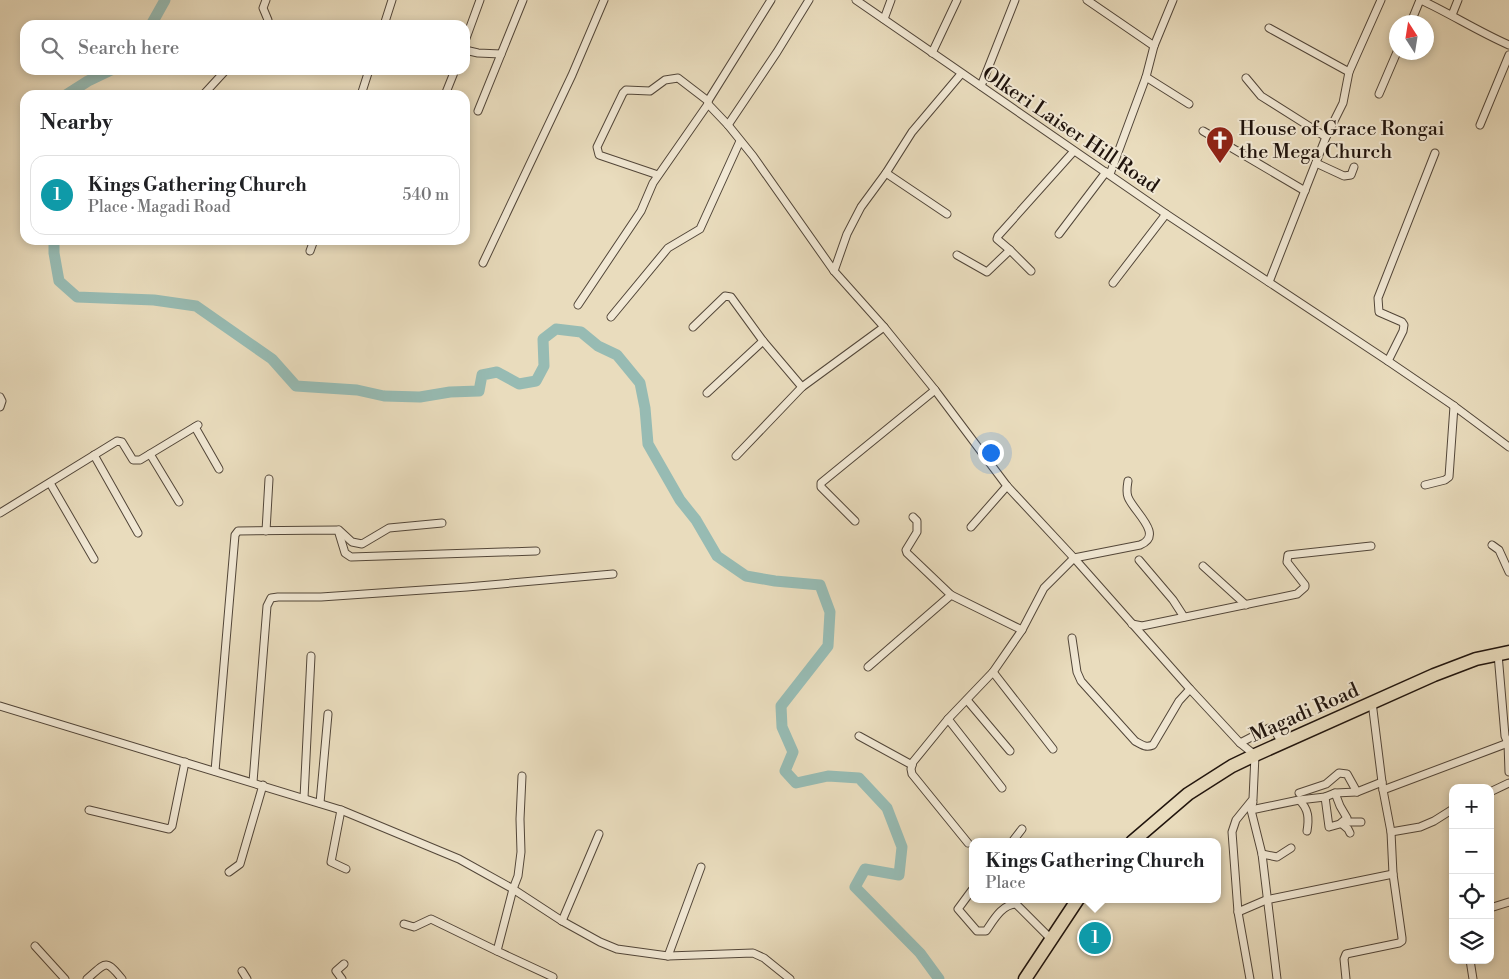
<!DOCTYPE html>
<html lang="en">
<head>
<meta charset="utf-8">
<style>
	:root { --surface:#fff; --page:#f6f6f6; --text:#202124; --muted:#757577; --line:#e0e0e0; --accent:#d93025 }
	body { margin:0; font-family:"Libre Bodoni",serif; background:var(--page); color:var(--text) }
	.controls { position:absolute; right:15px; bottom:15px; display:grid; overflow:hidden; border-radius:10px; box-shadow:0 2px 8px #0003 }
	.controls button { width:45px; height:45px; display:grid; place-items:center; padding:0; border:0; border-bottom:1px solid var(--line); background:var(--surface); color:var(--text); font:25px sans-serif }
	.compass { position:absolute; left:1389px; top:15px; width:45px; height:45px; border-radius:50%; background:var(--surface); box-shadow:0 2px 8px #0003; rotate:348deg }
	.you { position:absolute; left:990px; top:452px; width:18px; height:18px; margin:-12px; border:4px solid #fff; border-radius:50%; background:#1a73e8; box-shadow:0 0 0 8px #1a73e833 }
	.badge { display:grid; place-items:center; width:32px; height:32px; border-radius:50%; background:var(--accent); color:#fff; font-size:16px; font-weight:700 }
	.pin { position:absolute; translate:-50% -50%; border:2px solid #fff; box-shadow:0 1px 5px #0006 }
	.popup { position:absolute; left:969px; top:838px; width:252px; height:65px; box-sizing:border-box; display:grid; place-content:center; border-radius:10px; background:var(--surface); filter:drop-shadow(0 1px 4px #0005); font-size:16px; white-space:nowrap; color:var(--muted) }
	.popup b { font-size:19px; color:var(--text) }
	.popup::after { content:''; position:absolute; left:50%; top:100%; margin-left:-10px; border:10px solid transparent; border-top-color:var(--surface) }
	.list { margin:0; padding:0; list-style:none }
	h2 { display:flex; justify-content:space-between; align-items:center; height:65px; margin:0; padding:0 20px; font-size:21px }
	h2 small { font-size:16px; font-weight:400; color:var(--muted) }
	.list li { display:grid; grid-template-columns:32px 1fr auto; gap:15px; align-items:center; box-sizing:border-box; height:80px; margin:0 10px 10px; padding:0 10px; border:1px solid var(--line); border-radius:15px }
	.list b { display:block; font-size:19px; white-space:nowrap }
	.list p { margin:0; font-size:16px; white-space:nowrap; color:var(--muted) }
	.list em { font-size:16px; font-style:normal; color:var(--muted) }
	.icon { flex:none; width:28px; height:28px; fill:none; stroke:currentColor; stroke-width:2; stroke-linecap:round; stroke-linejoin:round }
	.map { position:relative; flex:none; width:1509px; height:979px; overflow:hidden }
	.search { position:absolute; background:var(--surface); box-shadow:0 2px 8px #0003; left:20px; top:20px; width:450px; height:55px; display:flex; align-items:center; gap:12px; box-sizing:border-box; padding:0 18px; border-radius:15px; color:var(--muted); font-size:19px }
	.panel { position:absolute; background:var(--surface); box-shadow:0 2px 8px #0003; left:20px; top:90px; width:450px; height:155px; border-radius:15px }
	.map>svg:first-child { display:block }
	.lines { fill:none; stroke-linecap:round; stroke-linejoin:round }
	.river { stroke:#97bbb3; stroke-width:11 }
	.minor-casing { stroke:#524639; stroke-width:9 }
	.trunk-casing { stroke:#20140d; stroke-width:15 }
	.minor { stroke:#f1e8d4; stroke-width:7 }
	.trunk { stroke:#e9dcbd; stroke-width:12 }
	.labels { text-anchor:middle; stroke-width:4; stroke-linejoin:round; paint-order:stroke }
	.poi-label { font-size:20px; fill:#20140d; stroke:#f1e8d4; text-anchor:start }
	.street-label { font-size:20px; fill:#20140d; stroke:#f1e8d4 }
</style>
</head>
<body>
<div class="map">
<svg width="1509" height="979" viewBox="0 0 1509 979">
	<rect width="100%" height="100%" fill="#e9dcbd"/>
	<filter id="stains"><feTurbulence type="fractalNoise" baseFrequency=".004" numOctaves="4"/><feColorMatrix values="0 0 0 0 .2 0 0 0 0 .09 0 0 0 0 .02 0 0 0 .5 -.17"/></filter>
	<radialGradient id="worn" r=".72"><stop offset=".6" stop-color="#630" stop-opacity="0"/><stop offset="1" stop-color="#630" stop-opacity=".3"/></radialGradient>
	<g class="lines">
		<g class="river">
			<polyline points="151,25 165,0"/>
			<polyline points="66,95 88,81 111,70"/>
			<polyline points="54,240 54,253 59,281 77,297 154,300 196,306 272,359 296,386 357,390 384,396 420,397 450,392 479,391 482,375 497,372 519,384 536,381 544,366 543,339 556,329 581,332 598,346 617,355 640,383 645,408 648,444 680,500 696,520 717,556 746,576 775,581 820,585 830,612 828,646 781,706 782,727 793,752 785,771 796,783 828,776 859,778 887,808 902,847 899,875 865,869 855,887 920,953 939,979"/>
		</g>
		<g class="minor-casing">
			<g id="minor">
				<polyline points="266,0 263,8 268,20 268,25"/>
				<polyline points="856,0 1166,214 1388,361 1454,406 1509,447"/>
				<polyline points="1087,0 1154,46"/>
				<path d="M1421 0C1451 14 1479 32 1509 45"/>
				<polyline points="1452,15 1458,0"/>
				<polyline points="884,19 891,0"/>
				<polyline points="1411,22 1420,0"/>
				<polyline points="384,25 392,0"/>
				<polyline points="1269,28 1349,72"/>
				<polyline points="465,41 480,0"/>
				<polyline points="465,50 478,53 501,54"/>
				<polyline points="932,53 957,0"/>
				<polyline points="1146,77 1189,104"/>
				<polyline points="1246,78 1261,96 1326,137"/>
				<polyline points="981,86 1015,0"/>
				<polyline points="1379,94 1397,52"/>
				<polyline points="203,95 226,70"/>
				<polyline points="361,95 369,70"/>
				<polyline points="445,95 455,70"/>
				<polyline points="708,104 728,125 753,156 834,271 884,327 935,390 1007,486 1074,558 1190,689 1240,743 1255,755 1253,799 1236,820 1232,832 1238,912 1250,979"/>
				<polyline points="478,111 523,0"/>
				<polyline points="728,125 777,52 809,0"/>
				<polyline points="1480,125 1509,55"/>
				<polyline points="1203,131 1305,191"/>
				<polyline points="1316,163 1344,176 1351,175 1354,167"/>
				<polyline points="886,173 947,214"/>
				<polyline points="1110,174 1146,77 1154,46 1173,0"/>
				<polyline points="658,175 599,155 597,147 623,93 626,90 650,91 665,80 678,78 708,101"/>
				<polyline points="1059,234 1106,172"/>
				<polyline points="1010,250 1031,271"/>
				<polyline points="310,251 314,240"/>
				<polyline points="957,255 987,272 1010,250 997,239 998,236 1074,151"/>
				<polyline points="483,263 572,75 604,0"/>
				<polyline points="834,271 847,234 861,207 886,173 912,132 961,74"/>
				<polyline points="1269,282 1326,137 1343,103 1349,72 1381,0"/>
				<polyline points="1113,283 1166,214"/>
				<polyline points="578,305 641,211 653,183 708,104 708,101 771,0"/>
				<polyline points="611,317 668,248 700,229 740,141"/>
				<polyline points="693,327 725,296 731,297 763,341 802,387"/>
				<polyline points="1388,361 1403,331 1404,325 1402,322 1379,312 1378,298 1435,153"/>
				<polyline points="707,393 763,341"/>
				<polyline points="0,397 2,401 0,407"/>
				<polyline points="195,427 219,469"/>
				<polyline points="150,454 179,502"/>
				<polyline points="94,455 138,533"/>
				<polyline points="736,456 802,387 884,327"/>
				<polyline points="50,483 94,559"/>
				<polyline points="1425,485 1445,480 1449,477 1454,406"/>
				<polyline points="0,513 117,441 122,442 133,460 140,460 198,425"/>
				<polyline points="913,517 917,521 917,532 906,550 907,553 951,595 1022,630"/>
				<polyline points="855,521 821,487 821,483 935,390"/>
				<polyline points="971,527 1007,486"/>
				<polyline points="339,530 352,542 362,544 389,528 442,523"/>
				<polyline points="266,531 269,479"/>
				<polyline points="1492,545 1499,550 1509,572"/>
				<polyline points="1139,560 1173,600 1184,617"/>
				<polyline points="1203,566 1246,605"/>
				<polyline points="1132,624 1142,626 1297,594 1305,587 1305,585 1287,562 1288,555 1371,546"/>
				<path d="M1072 638 1077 672 1081 681 1135 741C1142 745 1146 748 1153 745L1179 701 1190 689"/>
				<polyline points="1498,654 1505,736 1508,743 1509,772"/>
				<polyline points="868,667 951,595"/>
				<polyline points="993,672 1053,749"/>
				<polyline points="967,700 1010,751"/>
				<polyline points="0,706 341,810 459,859 513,889 562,921 600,942 617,949 668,956 753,953 764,958 790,979"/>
				<polyline points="948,719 1002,788"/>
				<polyline points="859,736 912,765"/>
				<polyline points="1240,743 1269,728 1275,731 1282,743"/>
				<polyline points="215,771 235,535 238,531 338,530 345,553 351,557 536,551"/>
				<polyline points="522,776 520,819 521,852 518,876 513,889 497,951 553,977"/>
				<polyline points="253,782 267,606 271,598 278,597 321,597 467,587 613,574"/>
				<polyline points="1383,790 1508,743"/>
				<polyline points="1490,792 1509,783"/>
				<polyline points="1299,793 1326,784 1339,773 1347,774 1357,792"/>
				<polyline points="1335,793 1340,806 1347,818 1341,823 1348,829 1350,833"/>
				<polyline points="1325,797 1329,827 1347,822 1361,822"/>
				<polyline points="304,798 311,656"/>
				<path d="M1299 800C1309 809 1309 819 1307 831"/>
				<polyline points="1253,802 1251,810 1262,854 1277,979"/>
				<polyline points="320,803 328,714"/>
				<polyline points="89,810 169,829 172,826 185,762"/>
				<polyline points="341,810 331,862 346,869"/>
				<polyline points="1251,810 1299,800 1325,797 1335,793 1357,792 1382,782"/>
				<polyline points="1391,832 1420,827 1434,821 1453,809"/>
				<polyline points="1012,842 1022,829"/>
				<path d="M968 843 912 774 911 769 913 762 948 719 993 672 1022 630 1044 588 1074 558 1140 545C1165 535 1133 511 1128 497 1126 492 1127 487 1128 481"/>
				<polyline points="1262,854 1277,857 1291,848"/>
				<polyline points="229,872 240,864 263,785"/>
				<path d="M972 890 958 909 977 931H986C993 921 1002 904 1016 904L1051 939"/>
				<polyline points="1490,908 1509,902"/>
				<polyline points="1238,912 1266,900 1393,874"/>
				<polyline points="562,921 599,834"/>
				<polyline points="404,924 414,927 431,919 497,951"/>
				<polyline points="35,946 65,979"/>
				<polyline points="668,956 701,867"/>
				<polyline points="1470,960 1473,979"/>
				<polyline points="242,971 247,979"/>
				<path d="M87 979C106 963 105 958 122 979"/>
				<polyline points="342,979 336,971 344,964"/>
				<polyline points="1346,979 1344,959 1346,954 1399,943 1402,941 1402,938 1393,874 1391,832 1383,790 1372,702"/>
			</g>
		</g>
		<g class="trunk-casing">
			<g id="trunk">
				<polyline points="1132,842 1188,794 1232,766 1255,755 1434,675 1476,659 1509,652"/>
				<polyline points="1025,979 1078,899"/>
			</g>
		</g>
		<use href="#minor" class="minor"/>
		<use href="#trunk" class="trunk"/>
	</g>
	<defs>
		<g id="church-pin" transform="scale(1.4375)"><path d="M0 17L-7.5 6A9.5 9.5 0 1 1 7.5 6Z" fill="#8f2418" stroke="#f1e8d4"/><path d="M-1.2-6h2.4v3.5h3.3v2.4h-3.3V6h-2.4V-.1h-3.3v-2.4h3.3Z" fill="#fff"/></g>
	</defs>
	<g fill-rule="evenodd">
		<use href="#church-pin" x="1220" y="140"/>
	</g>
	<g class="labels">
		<g class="poi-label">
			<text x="1239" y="135">House of Grace Rongai<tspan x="1239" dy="23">the Mega Church</tspan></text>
		</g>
		<g class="street-label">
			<text transform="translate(1071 129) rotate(34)" y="7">Olkeri Laiser Hill Road</text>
			<text transform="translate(1304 712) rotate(-24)" y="7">Magadi Road</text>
		</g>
	</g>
	<rect width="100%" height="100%" filter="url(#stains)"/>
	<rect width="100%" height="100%" fill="url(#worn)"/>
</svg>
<div class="controls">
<button>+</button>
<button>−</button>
<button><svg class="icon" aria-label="locate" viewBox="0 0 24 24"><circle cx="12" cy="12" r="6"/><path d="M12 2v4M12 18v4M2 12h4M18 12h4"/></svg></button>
<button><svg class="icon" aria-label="layers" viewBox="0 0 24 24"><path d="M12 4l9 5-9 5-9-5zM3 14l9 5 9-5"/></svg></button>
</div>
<svg class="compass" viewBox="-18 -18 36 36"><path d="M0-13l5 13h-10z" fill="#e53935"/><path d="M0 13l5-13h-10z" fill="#757577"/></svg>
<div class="you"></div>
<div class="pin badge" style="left:1095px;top:938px;background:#0f9aa8">1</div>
<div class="popup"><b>Kings Gathering Church</b>Place</div>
<div class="search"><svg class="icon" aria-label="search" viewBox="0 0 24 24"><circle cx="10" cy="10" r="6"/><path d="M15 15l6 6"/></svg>Search here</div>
<section class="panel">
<h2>Nearby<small></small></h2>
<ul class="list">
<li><span class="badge" style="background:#0f9aa8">1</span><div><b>Kings Gathering Church</b><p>Place · Magadi Road</p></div><em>540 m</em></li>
</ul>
</section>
</div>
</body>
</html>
